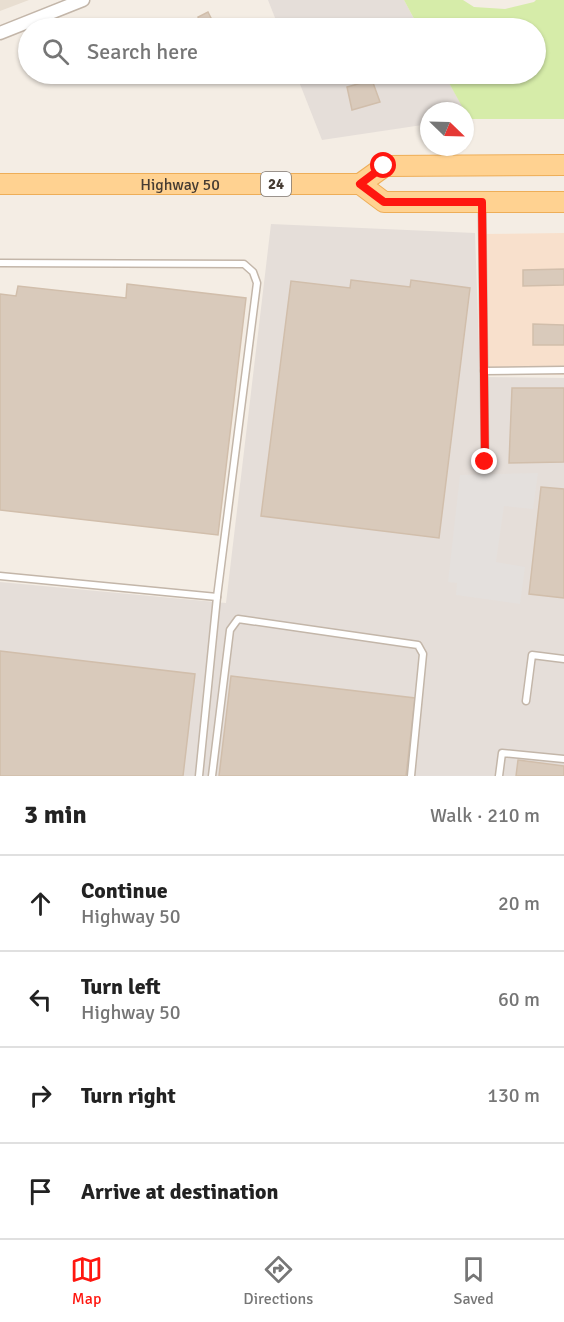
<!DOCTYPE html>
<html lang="en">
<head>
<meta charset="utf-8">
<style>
	:root { --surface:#fff; --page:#f2f2f2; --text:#222; --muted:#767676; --line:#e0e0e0; --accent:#ff160f }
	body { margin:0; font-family:Signika,sans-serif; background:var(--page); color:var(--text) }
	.compass { position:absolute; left:420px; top:102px; width:54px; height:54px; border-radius:50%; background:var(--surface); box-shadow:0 2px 4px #0004; rotate:113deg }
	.stop { position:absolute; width:18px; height:18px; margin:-14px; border:4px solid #ff160f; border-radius:50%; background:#fff }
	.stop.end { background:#ff160f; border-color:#fff; box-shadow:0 2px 6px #0008 }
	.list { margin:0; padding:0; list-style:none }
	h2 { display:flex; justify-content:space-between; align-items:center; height:78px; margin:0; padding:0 24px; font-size:26px }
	h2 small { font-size:20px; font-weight:400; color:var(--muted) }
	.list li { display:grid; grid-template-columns:39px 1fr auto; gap:18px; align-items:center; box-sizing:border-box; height:96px; padding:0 24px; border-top:2px solid var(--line) }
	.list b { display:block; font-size:22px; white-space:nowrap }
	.list p { margin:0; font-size:20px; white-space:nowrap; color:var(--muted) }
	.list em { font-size:20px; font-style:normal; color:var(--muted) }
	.icon { flex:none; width:33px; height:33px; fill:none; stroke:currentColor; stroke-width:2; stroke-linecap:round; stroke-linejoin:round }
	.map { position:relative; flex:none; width:564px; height:776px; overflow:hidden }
	.search { position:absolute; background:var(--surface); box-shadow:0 2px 4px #0004; left:18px; right:18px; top:18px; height:66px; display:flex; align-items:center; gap:15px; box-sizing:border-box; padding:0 21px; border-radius:33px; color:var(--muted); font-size:22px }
	.sheet { height:462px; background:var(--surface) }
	nav { display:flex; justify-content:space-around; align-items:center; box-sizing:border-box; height:84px; border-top:2px solid var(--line); background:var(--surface); font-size:16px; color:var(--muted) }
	nav a { display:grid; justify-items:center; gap:3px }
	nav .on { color:var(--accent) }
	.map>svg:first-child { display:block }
	.residential { fill:#e8ded1 }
	.commercial { fill:#f8e0cc }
	.industrial { fill:#e5ded9 }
	.green { fill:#d6eca9 }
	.parking { fill:#e4e0dd }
	.building { fill:#d9cabb; stroke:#d1beab; stroke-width:1.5 }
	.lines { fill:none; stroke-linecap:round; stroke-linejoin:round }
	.lane-casing { stroke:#c3b6a9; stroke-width:9 }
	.street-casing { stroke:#c3b6a9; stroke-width:15 }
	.primary-casing { stroke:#eeae58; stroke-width:22 }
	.lane { stroke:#fff; stroke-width:6 }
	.street { stroke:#fff; stroke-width:12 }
	.primary { stroke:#ffd291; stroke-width:20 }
	.route { stroke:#ff160f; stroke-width:8 }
	.labels { text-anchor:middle; stroke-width:5; stroke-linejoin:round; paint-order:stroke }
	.shield { fill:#fff; stroke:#7e7670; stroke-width:1.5 }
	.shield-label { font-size:15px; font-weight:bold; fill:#463c33 }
	.street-label { font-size:16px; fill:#463c33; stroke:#fff }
</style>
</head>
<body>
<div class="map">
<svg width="564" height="776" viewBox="0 0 564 776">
	<rect width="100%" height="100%" fill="#f4ede4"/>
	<polygon class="residential" points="0,0 29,0 0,11"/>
	<polygon class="commercial" points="564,233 564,375 483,374 478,234"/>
	<g class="industrial">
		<polygon points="268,0 404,0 419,28 279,28"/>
		<polygon points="296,74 444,74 465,111 429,111 429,124 322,140"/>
		<polygon points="271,224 475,233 480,377 564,378 564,776 0,776 0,582 226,603"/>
	</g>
	<polygon class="green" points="404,0 463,0 474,7 505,9 534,2 536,0 564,0 564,119 469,119 444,74 536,74 536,28 419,28"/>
	<polygon class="parking" points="538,473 533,509 504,506 496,562 525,567 520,604 456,595 457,583 448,582 460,475"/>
	<g class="building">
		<polygon points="208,12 216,28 203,28 198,17"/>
		<polygon points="190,22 193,28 179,28"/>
		<polygon points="372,80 380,102 352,110 347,87"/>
		<polygon points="564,269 564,285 523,286 523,270"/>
		<polygon points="351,280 410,287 411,280 470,288 439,538 261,516 291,281 350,288"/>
		<polygon points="127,284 246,298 218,535 0,510 0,294 16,296 18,286 126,298"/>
		<polygon points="533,324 564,325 564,345 533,345"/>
		<polygon points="512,388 564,388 564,462 509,463"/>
		<polygon points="541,487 564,489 564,598 529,594"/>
		<polygon points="0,651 195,674 183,776 0,776"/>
		<polygon points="231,676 415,698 406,776 219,776"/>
		<polygon points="518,760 564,766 564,776 516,776"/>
	</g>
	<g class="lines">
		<g class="lane-casing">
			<g id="lane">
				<polyline points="482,205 484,371 564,370"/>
				<polyline points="0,263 244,264 253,272 257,283 217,597 199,776"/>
				<polyline points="484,371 485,462"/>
				<polyline points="0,576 217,597"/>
				<polyline points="526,701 532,655 564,659"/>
				<polyline points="212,776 230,630 238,619 418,645 423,654 411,776"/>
				<polyline points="499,776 502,753 564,759"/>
			</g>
		</g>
		<g class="street-casing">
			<polyline id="street" points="0,33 83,0"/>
		</g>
		<g class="primary-casing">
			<g id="primary">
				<path id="s1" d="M0 184H360L385 166 564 165"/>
				<polyline points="360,184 384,202 564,202"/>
			</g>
		</g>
		<use href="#lane" class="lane"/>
		<use href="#street" class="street"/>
		<use href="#primary" class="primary"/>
	</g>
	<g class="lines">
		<polyline class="route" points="384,166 360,184 384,202 482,202 485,462"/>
	</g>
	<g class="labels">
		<rect class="shield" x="261" y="172" width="30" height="24" rx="4.5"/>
		<g class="shield-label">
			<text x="276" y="189">24</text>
		</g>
		<g class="street-label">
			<text dy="6" stroke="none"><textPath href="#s1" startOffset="180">Highway 50</textPath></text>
		</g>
	</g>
</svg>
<svg class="compass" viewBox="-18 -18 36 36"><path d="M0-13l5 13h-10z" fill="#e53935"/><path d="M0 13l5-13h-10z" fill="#767676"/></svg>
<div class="stop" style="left:384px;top:166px"></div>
<div class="stop end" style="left:485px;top:462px"></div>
<div class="search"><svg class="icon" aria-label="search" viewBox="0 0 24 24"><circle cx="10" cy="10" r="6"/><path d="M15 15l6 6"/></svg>Search here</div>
</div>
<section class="sheet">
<h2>3 min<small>Walk · 210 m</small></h2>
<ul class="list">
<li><svg class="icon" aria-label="ahead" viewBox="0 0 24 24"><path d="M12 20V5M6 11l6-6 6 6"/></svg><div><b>Continue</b><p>Highway 50</p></div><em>20 m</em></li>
<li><svg class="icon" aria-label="left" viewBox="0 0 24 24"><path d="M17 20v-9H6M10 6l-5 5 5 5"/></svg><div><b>Turn left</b><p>Highway 50</p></div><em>60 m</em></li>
<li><svg class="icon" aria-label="right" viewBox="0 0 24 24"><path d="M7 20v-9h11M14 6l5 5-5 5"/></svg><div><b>Turn right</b></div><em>130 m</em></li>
<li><svg class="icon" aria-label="arrive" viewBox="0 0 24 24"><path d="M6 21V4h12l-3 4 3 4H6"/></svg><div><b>Arrive at destination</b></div></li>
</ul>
</section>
<nav>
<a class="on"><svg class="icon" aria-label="map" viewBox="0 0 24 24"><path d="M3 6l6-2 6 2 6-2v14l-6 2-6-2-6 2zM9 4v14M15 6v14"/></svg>Map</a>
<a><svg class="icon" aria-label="directions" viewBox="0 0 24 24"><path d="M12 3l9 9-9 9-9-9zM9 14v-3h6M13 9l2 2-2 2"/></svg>Directions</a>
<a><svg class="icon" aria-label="saved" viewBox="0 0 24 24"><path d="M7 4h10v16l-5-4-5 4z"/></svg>Saved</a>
</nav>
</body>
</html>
